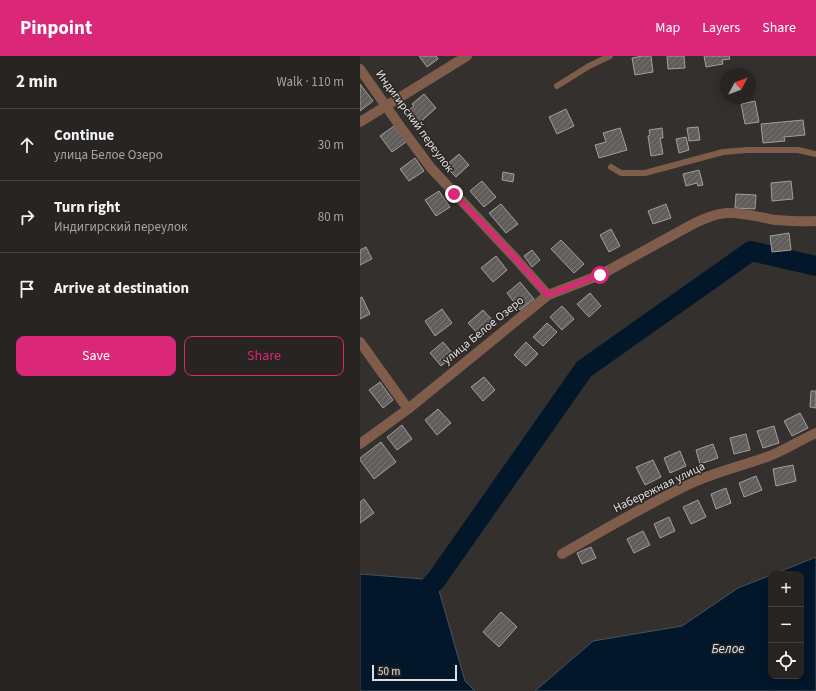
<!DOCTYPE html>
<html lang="en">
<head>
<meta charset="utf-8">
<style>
	:root { --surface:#272422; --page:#33302f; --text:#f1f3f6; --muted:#a4a4a5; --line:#434140; --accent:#db2777 }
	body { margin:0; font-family:"Source Sans 3",sans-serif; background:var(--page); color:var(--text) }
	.controls { position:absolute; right:12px; bottom:12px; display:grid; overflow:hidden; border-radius:8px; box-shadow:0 2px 10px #0003 }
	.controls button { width:36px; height:36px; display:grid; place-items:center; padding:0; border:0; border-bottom:1px solid var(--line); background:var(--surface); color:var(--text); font:20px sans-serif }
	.compass { position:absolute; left:360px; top:12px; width:36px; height:36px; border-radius:50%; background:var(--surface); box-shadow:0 2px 10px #0003; rotate:49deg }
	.scale { position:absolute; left:12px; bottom:10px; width:85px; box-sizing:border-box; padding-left:4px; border:2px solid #e0dedd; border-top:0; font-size:11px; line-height:14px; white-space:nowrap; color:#e0dedd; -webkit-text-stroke:3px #2a2624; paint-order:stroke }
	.stop { position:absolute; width:12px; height:12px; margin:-9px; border:3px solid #db2777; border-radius:50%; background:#fff }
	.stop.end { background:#db2777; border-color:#fff; box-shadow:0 1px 4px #0008 }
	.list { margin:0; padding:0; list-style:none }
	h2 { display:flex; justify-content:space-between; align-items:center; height:52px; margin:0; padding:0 16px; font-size:17px }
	h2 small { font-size:13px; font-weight:400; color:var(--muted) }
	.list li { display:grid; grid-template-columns:26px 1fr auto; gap:12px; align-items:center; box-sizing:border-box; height:72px; padding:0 16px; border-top:1px solid var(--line) }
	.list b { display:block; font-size:15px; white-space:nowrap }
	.list p { margin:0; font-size:13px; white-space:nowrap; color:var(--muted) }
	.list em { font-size:13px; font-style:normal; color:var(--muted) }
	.actions { display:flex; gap:8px; padding:12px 16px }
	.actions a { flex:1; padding:9px 0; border:1px solid var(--accent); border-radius:8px; text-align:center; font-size:14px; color:var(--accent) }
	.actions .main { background:var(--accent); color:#fff }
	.icon { flex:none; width:22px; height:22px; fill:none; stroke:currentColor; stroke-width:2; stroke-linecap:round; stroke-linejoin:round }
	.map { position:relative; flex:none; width:456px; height:635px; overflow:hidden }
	header { display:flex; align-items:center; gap:24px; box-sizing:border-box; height:56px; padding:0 20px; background:var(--accent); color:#fff }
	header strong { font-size:19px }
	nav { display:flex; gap:22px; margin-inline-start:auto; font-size:14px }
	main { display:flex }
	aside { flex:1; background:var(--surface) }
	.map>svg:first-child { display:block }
	.water { fill:#03172b; stroke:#455360 }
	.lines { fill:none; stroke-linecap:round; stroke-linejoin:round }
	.river { stroke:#03172b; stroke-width:20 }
	.building { fill:url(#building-hatch); stroke:#a39e9c }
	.service { stroke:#805c4a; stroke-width:6 }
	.minor { stroke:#805c4a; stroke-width:10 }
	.route { stroke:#db2777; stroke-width:5 }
	.labels { text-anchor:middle; stroke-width:3; stroke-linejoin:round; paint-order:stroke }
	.street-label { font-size:12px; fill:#e0dedd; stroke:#2a2624 }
	.water-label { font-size:13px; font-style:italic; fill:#d2e3f4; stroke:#2a2624 }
</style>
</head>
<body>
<header>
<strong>Pinpoint</strong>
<nav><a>Map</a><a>Layers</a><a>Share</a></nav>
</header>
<main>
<aside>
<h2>2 min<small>Walk · 110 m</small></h2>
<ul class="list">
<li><svg class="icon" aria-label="ahead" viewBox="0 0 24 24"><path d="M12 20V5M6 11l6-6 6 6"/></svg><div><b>Continue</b><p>улица Белое Озеро</p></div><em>30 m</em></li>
<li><svg class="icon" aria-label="right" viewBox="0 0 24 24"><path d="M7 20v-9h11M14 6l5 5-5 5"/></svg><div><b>Turn right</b><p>Индигирский переулок</p></div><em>80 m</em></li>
<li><svg class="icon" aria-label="arrive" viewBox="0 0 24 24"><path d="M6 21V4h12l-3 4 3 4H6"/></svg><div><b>Arrive at destination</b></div></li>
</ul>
<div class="actions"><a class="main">Save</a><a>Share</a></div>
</aside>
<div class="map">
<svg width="456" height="635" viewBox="0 0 456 635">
	<defs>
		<pattern id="building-hatch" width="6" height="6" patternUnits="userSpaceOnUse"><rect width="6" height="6" fill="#605d5b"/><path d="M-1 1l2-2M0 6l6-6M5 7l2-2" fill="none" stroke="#767472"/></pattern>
	</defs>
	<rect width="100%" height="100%" fill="#34302e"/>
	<g class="water">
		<polygon points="456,501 456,635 175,635 233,585 322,570 378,532 411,519 411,620 441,620 441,518 414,518"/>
		<polygon points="0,518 76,524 105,625 115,635 0,635"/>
	</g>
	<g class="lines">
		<polyline class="river" points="57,543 76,524 224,313 391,195 456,210"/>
	</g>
	<g class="building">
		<polygon points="59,0 76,0 78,3 67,11"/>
		<polygon points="282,0 291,0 293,16 275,19 272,2"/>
		<polygon points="307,0 324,0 325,12 308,13"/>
		<polygon points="344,0 369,0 370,3 362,4 363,8 346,11"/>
		<polygon points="0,28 13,45 0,55"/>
		<polygon points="64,38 76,52 57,69 49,59 51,57 49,54 54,50 52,48"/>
		<polygon points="395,45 399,66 385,68 381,48"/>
		<polygon points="206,53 214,70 197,78 189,61"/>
		<polygon points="443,64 445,79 424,81 425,85 403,87 401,68"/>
		<polygon points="34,70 46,86 32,96 20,80"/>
		<polygon points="338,71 340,84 329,85 327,72"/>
		<polygon points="260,72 267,94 239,102 235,89 246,86 243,77"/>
		<polygon points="302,72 303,82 300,82 303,98 291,100 288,80 290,79 289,74"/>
		<polygon points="326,81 329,94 319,97 316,83"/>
		<polygon points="99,98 109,109 96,121 85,110"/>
		<polygon points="55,102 64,115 49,125 40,113"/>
		<polygon points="339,114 343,129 338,130 337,127 326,130 323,118"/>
		<polygon points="143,116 154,118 153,126 142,124"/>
		<polygon points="122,125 136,141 124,151 110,135"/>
		<polygon points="431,125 433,143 412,145 411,127"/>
		<polygon points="79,135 90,151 76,160 65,144"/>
		<polygon points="376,138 396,139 395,153 375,152"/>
		<polygon points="141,148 158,168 146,177 129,157"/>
		<polygon points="306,148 311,162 293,168 288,155"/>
		<polygon points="251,173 260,190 249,196 240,179"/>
		<polygon points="429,177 431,194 412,196 410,180"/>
		<polygon points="201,184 224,208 214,217 191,193"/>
		<polygon points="6,191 12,203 0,209 0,194"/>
		<polygon points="172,194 180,204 172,211 164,200"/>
		<polygon points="136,200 147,214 133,226 121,212"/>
		<polygon points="160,226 174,243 160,254 147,237"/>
		<polygon points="230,237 241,250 229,261 217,248"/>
		<polygon points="2,241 10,258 0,263 0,242"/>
		<polygon points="202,250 214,263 202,274 190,261"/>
		<polygon points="82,253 92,267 75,280 65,265"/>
		<polygon points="123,254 135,267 120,280 108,267"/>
		<polygon points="187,267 197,276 183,290 173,281"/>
		<polygon points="83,286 94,299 81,310 70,297"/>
		<polygon points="166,286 178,298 166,310 154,299"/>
		<polygon points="124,321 135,334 123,345 111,331"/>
		<polygon points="20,326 33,344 23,352 9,334"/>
		<polygon points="451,335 456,335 456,352 450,351"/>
		<polygon points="78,353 91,367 77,379 65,364"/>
		<polygon points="440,357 448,372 432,380 424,365"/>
		<polygon points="42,369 52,383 37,394 27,381"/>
		<polygon points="414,370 419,387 403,392 397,375"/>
		<polygon points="386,378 390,394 374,398 370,382"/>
		<polygon points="21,386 36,406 14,423 0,404 0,402"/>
		<polygon points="353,388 358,402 340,408 336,394"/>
		<polygon points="320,395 326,410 310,417 304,402"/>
		<polygon points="293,404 301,421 285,429 276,411"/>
		<polygon points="433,409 436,425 416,430 413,413"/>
		<polygon points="396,420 402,434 384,441 379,427"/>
		<polygon points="366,432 371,447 356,453 351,438"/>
		<polygon points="4,443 14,457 0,467 0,446"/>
		<polygon points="338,444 346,461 331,468 323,451"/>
		<polygon points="309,461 315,475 300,482 294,468"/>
		<polygon points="283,475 290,489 274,497 267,483"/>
		<polygon points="231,491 236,502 222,508 217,497"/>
		<polygon points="141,556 157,571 139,591 123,576"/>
	</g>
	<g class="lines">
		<g class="service">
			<polyline points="197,30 229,10 250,0"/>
			<polyline points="251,111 261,117 285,117 363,96 387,94 438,94 456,98"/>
		</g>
		<g class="minor">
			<polyline points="0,13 42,73 71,112 156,203 188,239"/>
			<polyline points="0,66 107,0"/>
			<polyline points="0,286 48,353"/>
			<path d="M0 388 48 353 188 239 240 219 333 168C343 163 354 158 366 157 382 156 399 161 415 164 429 165 442 166 456 165"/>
			<path d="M202 498C245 473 289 447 334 426 356 416 381 410 404 402 422 396 438 385 456 377"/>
		</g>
	</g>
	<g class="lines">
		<polyline class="route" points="94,138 156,203 188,239 240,219"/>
	</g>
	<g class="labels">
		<g class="street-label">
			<text transform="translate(55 65) rotate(54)" y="4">Индигирский переулок</text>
			<text transform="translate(123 274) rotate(-39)" y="4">улица Белое Озеро</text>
			<text transform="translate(299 431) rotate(-26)" y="4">Набережная улица</text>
		</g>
		<g class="water-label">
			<text x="368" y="597">Белое</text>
		</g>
	</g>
</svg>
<div class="controls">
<button>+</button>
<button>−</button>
<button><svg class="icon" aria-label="locate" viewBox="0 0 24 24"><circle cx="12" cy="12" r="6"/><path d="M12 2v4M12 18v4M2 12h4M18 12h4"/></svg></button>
</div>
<svg class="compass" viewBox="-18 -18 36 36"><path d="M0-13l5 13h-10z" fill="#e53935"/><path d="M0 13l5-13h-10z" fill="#a4a4a5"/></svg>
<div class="scale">50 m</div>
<div class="stop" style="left:240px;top:219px"></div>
<div class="stop end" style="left:94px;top:138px"></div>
</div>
</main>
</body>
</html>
